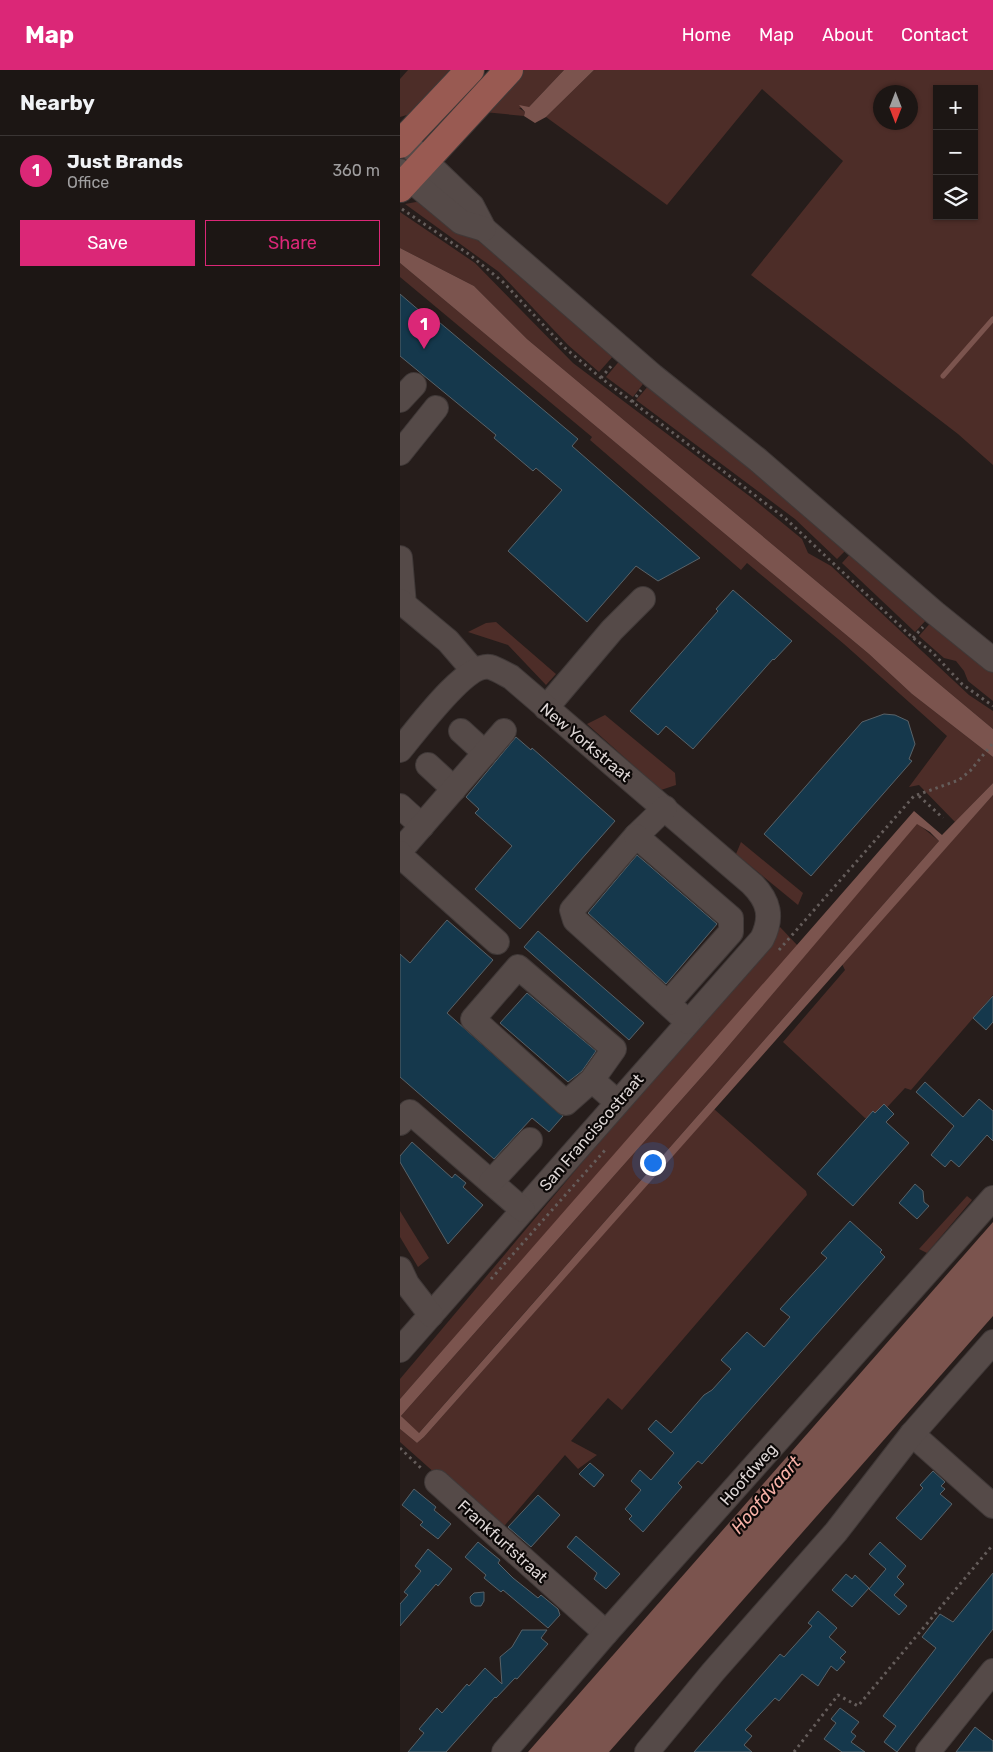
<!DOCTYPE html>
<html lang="en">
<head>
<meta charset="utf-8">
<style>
	:root { --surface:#1c1614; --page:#292322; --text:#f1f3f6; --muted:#a09fa0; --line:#3a3534; --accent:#db2777 }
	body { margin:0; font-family:Rubik,sans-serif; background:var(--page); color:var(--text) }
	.controls { position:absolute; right:15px; top:15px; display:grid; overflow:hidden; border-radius:0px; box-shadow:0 1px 4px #0004 }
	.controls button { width:45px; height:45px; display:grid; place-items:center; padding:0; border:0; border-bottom:1px solid var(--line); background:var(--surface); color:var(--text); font:25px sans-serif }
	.compass { position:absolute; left:473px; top:15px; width:45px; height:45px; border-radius:50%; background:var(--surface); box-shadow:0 1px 4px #0004; rotate:180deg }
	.you { position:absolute; left:252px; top:1092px; width:18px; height:18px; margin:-12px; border:4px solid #fff; border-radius:50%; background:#1a73e8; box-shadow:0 0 0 8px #1a73e833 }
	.badge { display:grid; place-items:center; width:32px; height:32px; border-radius:50%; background:var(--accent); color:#fff; font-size:16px; font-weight:700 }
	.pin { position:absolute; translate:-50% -41px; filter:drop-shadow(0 1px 2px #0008) }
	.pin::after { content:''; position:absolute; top:26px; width:18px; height:15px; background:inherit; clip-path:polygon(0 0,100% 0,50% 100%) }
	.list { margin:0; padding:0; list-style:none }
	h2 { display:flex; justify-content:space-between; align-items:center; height:65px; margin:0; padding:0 20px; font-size:21px }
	h2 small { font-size:16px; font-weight:400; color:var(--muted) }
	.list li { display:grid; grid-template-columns:32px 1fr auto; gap:15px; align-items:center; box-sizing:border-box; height:70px; padding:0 20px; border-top:1px solid var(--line) }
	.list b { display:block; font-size:19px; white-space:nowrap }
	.list p { margin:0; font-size:16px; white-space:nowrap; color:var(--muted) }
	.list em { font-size:16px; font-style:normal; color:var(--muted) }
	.actions { display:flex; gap:10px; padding:15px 20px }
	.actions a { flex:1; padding:11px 0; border:1px solid var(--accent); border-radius:0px; text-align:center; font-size:18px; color:var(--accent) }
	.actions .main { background:var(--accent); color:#fff }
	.icon { flex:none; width:28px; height:28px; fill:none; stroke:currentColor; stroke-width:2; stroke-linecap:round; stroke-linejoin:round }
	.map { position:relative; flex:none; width:593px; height:1682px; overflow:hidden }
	header { display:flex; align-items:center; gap:30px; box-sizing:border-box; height:70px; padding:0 25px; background:var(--accent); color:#fff }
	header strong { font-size:24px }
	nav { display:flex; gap:28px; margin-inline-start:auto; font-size:18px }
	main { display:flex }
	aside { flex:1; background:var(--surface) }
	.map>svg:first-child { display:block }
	.green { fill:#4d2d28; fill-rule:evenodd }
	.water { fill:#7b544e; fill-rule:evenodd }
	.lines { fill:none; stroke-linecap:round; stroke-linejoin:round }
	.stream { stroke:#7b544e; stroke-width:5 }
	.building { fill:#15384c; stroke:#596268 }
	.minor-casing { stroke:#403938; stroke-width:26 }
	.major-casing { stroke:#403938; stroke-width:30 }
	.path { stroke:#655d5b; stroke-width:3; stroke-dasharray:2.5 4; stroke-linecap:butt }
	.minor { stroke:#554a48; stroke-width:24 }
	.major { stroke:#995a52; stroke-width:28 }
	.labels { text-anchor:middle; stroke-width:4.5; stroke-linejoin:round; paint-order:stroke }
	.street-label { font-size:16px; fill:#ddd6d5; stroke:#0c0807 }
	.water-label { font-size:18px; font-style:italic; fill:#f6b0a6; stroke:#0c0807 }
</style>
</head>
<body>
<header>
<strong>Map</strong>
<nav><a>Home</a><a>Map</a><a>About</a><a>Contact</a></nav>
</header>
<main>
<aside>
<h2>Nearby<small></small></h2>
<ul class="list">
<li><span class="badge">1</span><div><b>Just Brands</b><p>Office</p></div><em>360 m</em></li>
</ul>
<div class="actions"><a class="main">Save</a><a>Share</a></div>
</aside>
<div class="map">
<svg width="593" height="1682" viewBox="0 0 593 1682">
	<rect width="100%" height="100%" fill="#261d1b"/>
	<g class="green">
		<polygon points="8,0 58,0 14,43 0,47 0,9"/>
		<polygon points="123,0 164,0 129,37 119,38 125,42 124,46 84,42"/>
		<path d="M194 0H593V395L558 364 351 205 443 91 362 19 267 135 146 47ZM537 19H574V146H537ZM480 22H510V52H480Z"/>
		<polygon points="16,132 26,133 39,141 81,173 215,284 199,302 168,275 99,202 5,134"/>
		<polygon points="0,142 75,193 173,293 352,428 402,469 408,483 431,496 569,625 593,641 593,659 127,269 74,216 0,178"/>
		<polygon points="0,193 469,584 512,624 593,687 593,713 555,752 519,715 509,717 547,666 444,574 347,493 341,500 190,370 192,367 0,207"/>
		<polygon points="221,289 246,310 233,327 206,307"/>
		<polygon points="250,314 448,478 437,489 395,449 236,330"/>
		<polygon points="452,482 529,547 515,562 442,493"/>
		<polygon points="533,550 593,600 593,631 568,611 564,601 556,591 544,588 519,566"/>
		<polygon points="96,552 156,604 146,615 108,575 68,562 86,553"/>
		<polygon points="205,645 275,703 276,715 261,720 187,654"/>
		<polygon points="593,725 593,925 511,1020 505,1018 478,1047 465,1048 383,972 445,900 442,894"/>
		<polygon points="517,753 539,771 18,1364 1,1346 314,993"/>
		<polygon points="341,772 403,823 398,835 336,784"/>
		<polygon points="380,857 398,876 0,1329 0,1309"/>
		<polygon points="314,1039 406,1121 407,1125 222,1340 208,1328 171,1371 197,1385 178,1399 165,1385 100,1461 0,1372 0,1359 17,1373 24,1367"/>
		<polygon points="567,1126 572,1130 527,1183 519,1179"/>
		<polygon points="0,1141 29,1188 18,1197 0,1167"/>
	</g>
	<g class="water">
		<polygon points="164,0 194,0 146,47 135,53 124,46 125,42 119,35 129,37"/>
		<polygon points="0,178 74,216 127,269 593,659 593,687 512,624 469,584 0,193"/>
		<path d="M593 713V725L24 1367 17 1373 0 1359V1329L514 741 542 765ZM517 754 530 762 539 771 19 1363 1 1346 314 993Z"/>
		<polygon points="593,1152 593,1246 209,1682 128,1682"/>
	</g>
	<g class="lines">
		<polyline class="stream" points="543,306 593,249"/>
	</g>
	<g class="building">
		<polygon points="0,224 36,255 39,252 178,369 172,376 300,488 258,511 236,496 187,552 108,481 162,420 136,398 133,401 94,368 96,365 0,286"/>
		<polygon points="333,520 392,571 374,590 373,589 293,679 266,656 258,665 230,641 318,541 316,539"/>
		<polygon points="484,644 495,645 508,651 515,674 509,689 512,691 411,806 364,764 462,652"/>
		<polygon points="116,667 131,680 132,678 215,751 120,859 75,819 112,776 75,743 79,739 66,727"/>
		<polygon points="237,785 317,854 266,914 188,843"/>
		<polygon points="47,850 93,890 47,943 163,1046 149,1062 132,1048 94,1089 0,1007 0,884 10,893"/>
		<polygon points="138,861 244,953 229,970 124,877"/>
		<polygon points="127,923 196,981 182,1001 168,1012 100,953"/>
		<polygon points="593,926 593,952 586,960 573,948"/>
		<polygon points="525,1012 563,1047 579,1029 593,1041 593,1071 587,1065 559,1097 551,1090 545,1097 531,1085 554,1056 516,1022"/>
		<polygon points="484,1034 494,1044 486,1052 509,1073 453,1136 417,1104 473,1041 475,1043"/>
		<polygon points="12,1072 52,1108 55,1104 66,1113 63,1117 83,1135 48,1174 0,1092 0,1086"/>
		<polygon points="515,1114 523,1121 524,1132 529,1136 517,1149 499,1133"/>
		<polygon points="450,1151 482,1180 480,1182 485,1187 302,1394 298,1391 278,1413 282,1417 243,1462 229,1449 232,1446 225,1439 241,1420 231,1411 240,1400 251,1410 274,1383 248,1359 256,1350 271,1363 304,1325 312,1320 331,1299 321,1290 347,1262 364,1277 390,1247 380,1239 427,1188 421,1183"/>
		<polygon points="190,1393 204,1405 194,1417 179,1404"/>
		<polygon points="533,1401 545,1412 541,1416 545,1419 540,1424 552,1434 521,1470 496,1448 523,1418 520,1415"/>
		<polygon points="14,1419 36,1437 34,1440 51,1454 38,1469 20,1455 23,1452 2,1435"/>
		<polygon points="138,1425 160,1445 131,1477 108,1457"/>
		<polygon points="176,1466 220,1504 206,1519 194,1509 197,1503 167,1477"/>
		<polygon points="78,1472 100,1490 98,1493 113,1508 138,1528 141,1525 158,1539 160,1545 148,1558 103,1520 101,1522 84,1508 86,1505 65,1487"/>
		<polygon points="480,1472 506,1496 497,1507 504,1514 494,1525 507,1536 499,1545 469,1519 486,1499 469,1484"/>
		<polygon points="28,1479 52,1499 38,1516 36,1514 0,1556 0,1534 8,1525 4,1522 21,1501 15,1496"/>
		<polygon points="593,1503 593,1559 497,1682 484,1672 496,1656 483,1646 536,1578 522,1567 540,1544 553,1552"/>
		<polygon points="446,1504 452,1509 455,1505 469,1518 452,1537 432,1520"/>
		<polygon points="84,1522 84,1531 81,1536 75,1536 71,1533 70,1527 74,1523"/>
		<polygon points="418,1541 437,1558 429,1567 446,1582 440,1588 445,1592 437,1601 431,1596 418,1616 402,1604 379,1631 375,1628 345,1660 352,1666 344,1675 352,1682 294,1682 380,1584 384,1587 412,1556 408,1553"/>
		<polygon points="122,1560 147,1560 141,1568 148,1574 117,1609 115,1608 96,1628 95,1627 46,1682 8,1682 24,1663 19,1659 37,1638 42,1643 67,1614 69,1616 85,1598 102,1614 100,1587 112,1577"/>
		<polygon points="440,1638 459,1652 451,1662 456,1666 451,1672 465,1682 442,1682 424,1669 436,1653 431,1649"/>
		<polygon points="575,1657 593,1671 593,1682 556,1682"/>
	</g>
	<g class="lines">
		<g class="minor-casing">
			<g id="minor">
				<polyline points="0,67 72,136 84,159 253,306 358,390 535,543 593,590"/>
				<polyline points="0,101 61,152 84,159"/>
				<polyline points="0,330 14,315"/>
				<polyline points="0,383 36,338"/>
				<polyline points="0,488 4,535"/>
				<polyline points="0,531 48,571 73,600"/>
				<polyline points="146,638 212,560 243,529"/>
				<polyline points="61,661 85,683"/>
				<path d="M0 680C16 661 66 592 90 597 97 599 105 604 111 607L352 814C369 831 373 847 362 869L0 1280"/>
				<polyline points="28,695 54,719"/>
				<polyline points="0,736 22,756"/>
				<polyline points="265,738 236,766 172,840 175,850 288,952"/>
				<polyline points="236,766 331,848 331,862 268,933"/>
				<polyline points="0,781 104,661"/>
				<polyline points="0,783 5,790 97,872"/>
				<polyline points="192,1010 214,979 118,897 73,949 166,1033 192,1010 217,1032"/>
				<polyline points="0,1053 10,1042 123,1140"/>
				<polyline points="91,1112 130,1070"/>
				<polyline points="0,1199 7,1214 31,1245"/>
				<polyline points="512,1364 593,1436"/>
				<polyline points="37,1412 206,1563"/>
				<polyline points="104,1682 206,1563 593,1128"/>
				<polyline points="247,1682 313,1602 436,1462 512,1364 593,1272"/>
				<polyline points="528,1682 593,1601"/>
			</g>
		</g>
		<g class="major-casing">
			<g id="major">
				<polyline points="0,74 70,0"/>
				<polyline points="0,118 109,0"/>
			</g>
		</g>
		<g class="path">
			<polyline points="2,139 70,185 103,212 165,278 201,308 386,449 513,568 532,582 562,614 593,636"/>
			<polyline points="201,308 212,295"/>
			<polyline points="232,332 241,320"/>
			<polyline points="513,568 523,557"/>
			<polyline points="519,726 543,748"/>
			<polyline points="379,880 514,726 559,710 570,701 593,673"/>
			<polyline points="91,1209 206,1079"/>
			<polyline points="0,1378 23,1400"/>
			<polyline points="394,1682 438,1625 458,1636 591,1477 593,1479"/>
		</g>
		<use href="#minor" class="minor"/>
		<use href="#major" class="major"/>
	</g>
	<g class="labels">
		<g class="street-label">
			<text transform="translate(186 672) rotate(40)" y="6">New Yorkstraat</text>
			<text transform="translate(191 1062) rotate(-49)" y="6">San Franciscostraat</text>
			<text transform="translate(348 1404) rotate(-48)" y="6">Hoofdweg</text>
			<text transform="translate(103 1471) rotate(42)" y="6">Frankfurtstraat</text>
		</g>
		<g class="water-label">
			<text transform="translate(366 1425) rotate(-49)" y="6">Hoofdvaart</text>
		</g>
	</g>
</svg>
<div class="controls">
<button>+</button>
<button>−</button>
<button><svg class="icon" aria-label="layers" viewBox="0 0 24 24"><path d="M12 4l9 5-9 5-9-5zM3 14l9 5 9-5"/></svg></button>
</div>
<svg class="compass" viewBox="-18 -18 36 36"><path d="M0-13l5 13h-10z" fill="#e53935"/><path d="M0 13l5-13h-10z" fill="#a09fa0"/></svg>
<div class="you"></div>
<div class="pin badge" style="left:24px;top:279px">1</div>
</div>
</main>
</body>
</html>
